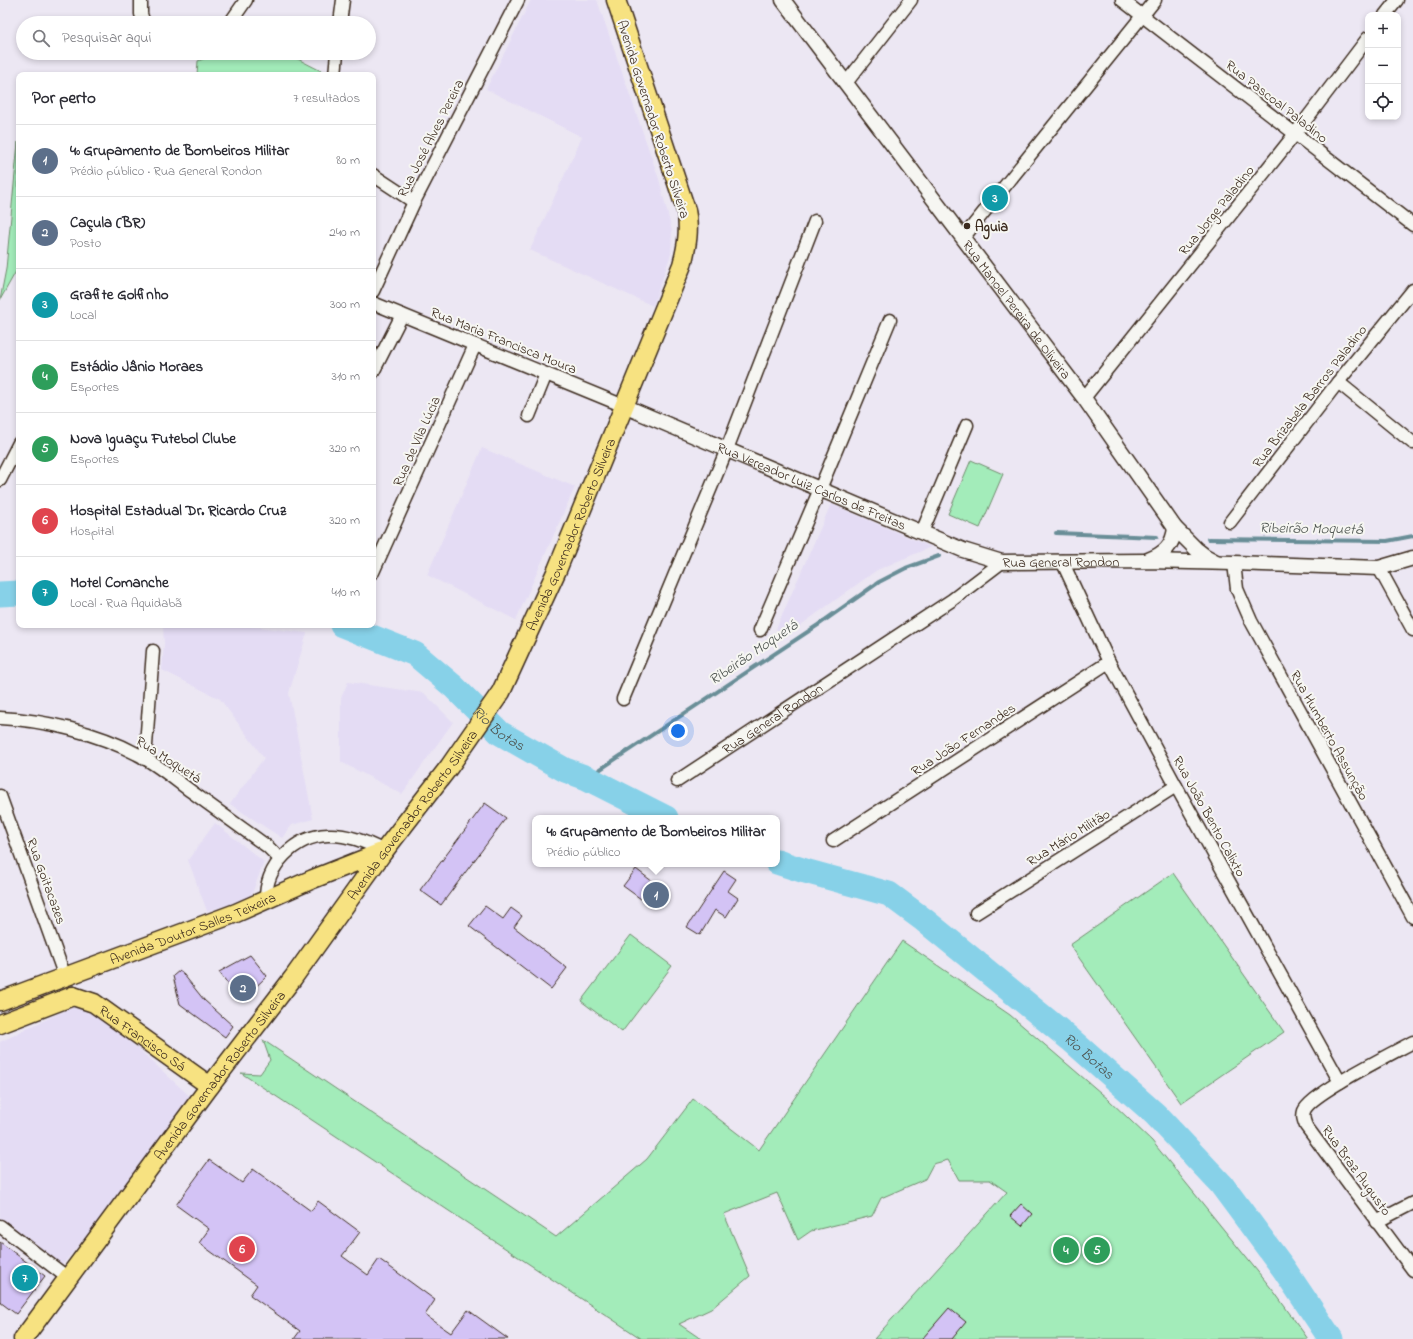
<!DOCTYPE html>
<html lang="pt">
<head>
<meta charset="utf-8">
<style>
	:root { --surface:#fff; --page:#f2f2f3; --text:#2b2b33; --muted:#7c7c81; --line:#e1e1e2; --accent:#3b2a1e }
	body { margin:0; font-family:"Indie Flower",sans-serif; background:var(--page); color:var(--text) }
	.controls { position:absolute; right:12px; top:12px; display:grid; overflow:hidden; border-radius:8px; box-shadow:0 2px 6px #0003 }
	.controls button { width:36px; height:36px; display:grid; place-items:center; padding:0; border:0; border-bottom:1px solid var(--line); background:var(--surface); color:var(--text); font:20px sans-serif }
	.you { position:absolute; left:678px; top:731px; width:14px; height:14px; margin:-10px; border:3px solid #fff; border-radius:50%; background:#1a73e8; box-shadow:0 0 0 6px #1a73e833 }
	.badge { display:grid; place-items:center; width:26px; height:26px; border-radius:50%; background:var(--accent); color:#fff; font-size:13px; font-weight:700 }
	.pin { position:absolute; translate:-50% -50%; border:2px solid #fff; box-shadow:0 1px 4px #0006 }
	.popup { position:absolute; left:532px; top:815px; width:248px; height:52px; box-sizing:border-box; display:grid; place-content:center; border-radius:8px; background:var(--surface); filter:drop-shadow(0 1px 3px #0005); font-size:13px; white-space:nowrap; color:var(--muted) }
	.popup b { font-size:15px; color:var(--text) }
	.popup::after { content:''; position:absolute; left:50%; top:100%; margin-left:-8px; border:8px solid transparent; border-top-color:var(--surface) }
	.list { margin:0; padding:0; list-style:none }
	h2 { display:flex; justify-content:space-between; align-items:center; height:52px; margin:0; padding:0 16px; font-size:17px }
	h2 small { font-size:13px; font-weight:400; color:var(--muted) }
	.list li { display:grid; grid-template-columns:26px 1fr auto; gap:12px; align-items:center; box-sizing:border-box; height:72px; padding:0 16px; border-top:1px solid var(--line) }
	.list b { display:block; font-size:15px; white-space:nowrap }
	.list p { margin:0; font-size:13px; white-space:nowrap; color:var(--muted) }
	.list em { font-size:13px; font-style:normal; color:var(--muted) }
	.icon { flex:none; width:22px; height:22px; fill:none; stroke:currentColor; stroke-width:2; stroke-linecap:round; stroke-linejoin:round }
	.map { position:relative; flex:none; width:1413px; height:1339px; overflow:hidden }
	.search { position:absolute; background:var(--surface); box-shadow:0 2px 6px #0003; left:16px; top:16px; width:360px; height:44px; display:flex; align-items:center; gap:10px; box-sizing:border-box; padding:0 14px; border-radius:22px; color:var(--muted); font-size:15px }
	.panel { position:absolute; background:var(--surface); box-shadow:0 2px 6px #0003; left:16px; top:72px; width:360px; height:556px; border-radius:8px }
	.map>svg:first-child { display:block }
	.built { fill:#e4dcf4 }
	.green { fill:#a3ecba; stroke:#6f8b6c }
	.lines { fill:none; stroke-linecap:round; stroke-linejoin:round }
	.stream { stroke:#698e97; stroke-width:4 }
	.river { stroke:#87d1e8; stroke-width:25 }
	.building { fill:#d3c3f5; stroke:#3b2a1e }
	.minor-casing { stroke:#3b2a1e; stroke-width:15 }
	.tertiary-casing { stroke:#3b2a1e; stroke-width:17 }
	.primary-casing { stroke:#3b2a1e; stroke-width:21 }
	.minor { stroke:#f6f6f2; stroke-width:12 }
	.tertiary { stroke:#f6f6f2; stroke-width:14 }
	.primary { stroke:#f7e281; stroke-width:18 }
	.poi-dot { fill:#3b2a1e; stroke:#f6f6f2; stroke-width:1.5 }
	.labels { text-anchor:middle; stroke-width:4; stroke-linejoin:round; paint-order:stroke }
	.street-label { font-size:14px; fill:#3b2a1e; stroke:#f6f6f2 }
	.poi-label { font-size:14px; font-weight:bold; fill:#3b2a1e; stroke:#f6f6f2; text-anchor:start }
	.water-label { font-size:15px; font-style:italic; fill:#4e5450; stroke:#f6f6f2 }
</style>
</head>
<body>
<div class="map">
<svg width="1413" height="1339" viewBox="0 0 1413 1339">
	<rect width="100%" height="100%" fill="#ece7f3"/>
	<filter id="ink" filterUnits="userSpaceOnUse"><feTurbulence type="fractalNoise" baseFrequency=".025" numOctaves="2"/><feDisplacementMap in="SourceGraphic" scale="8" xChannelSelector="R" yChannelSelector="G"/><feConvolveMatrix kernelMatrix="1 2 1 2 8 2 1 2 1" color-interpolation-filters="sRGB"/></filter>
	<g filter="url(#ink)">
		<g class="built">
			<polygon points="531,0 597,0 659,179 672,231 671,254 653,306 530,250 582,137 486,89"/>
			<polygon points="482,448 575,487 516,620 427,575"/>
			<polygon points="831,504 931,547 877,570 787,635 776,629"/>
			<polygon points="163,625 243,625 307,633 289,693 313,819 292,825 282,838 230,804 264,758 220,699 162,670 164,644"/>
			<polygon points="348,682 424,693 453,722 402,794 341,762 341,698"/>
			<polygon points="215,823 264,862 250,899 207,911 188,860"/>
			<polygon points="86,1000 197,1103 58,1270 0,1226 0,1042"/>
		</g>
		<g class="green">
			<polygon points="218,53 286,53 327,74 327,75 197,75 198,61"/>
			<polygon points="18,142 19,266 0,300 6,269"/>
			<polygon points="971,460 1003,474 980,528 948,514"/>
			<polygon points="1173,873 1284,1032 1181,1103 1070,945"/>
			<polygon points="631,935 672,966 622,1032 581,1001"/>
			<polygon points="902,941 1010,1015 1108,1099 1152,1141 1275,1293 1308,1339 874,1339 1007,1192 990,1180 959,1180 948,1160 933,1164 925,1179 881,1198 872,1216 811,1231 798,1240 777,1193 724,1214 750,1276 711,1309 679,1324 701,1339 642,1339 241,1073 260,1074 270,1060 263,1040 556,1237 647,1159 693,1099 759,1150"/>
		</g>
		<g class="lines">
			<g class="stream">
				<polyline points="1056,533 1157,537"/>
				<polyline points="1208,539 1387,541 1413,536"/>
				<polyline points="587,778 818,625 879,582 906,568 939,556"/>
			</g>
			<g class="river">
				<polyline points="0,594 19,593"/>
				<path id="s1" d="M342 625 415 654 454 687 500 733 565 770 587 778 666 818"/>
				<path id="s2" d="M777 862 805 871 889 894 924 920 1070 1039 1155 1114 1221 1184 1284 1269 1331 1339"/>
			</g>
		</g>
		<g class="building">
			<polygon points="485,803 506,818 441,905 420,890"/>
			<polygon points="636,869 653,882 641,899 623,886"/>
			<polygon points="724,871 736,879 728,891 738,898 726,917 715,910 700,935 687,927"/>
			<polygon points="485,906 503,919 511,908 522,916 514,927 567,968 551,989 469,926"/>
			<polygon points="250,955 267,976 241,1001 219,972"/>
			<polygon points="180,970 204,1000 233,1026 225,1037 180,1004 173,976"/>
			<polygon points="209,1160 242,1183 253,1169 311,1211 318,1201 360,1232 342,1256 368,1275 379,1259 435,1300 425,1315 451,1333 468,1310 508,1339 294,1339 300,1331 250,1295 257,1285 199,1243 209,1229 176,1205"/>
			<polygon points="1021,1204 1032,1214 1022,1226 1010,1216"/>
			<polygon points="0,1242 45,1276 16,1314 0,1302"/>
			<polygon points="949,1308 966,1322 952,1339 922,1339"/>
		</g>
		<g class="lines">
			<g class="minor-casing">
				<g id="minor">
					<polyline points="141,0 141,14 144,23"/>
					<polyline points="1122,0 1413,225"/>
					<polyline points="1385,15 1397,0"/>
					<polyline points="230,23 246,0"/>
					<polyline points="340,23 343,0"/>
					<polyline points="335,75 337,53"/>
					<polyline points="846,83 911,0"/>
					<polyline points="373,175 414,202"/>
					<polyline points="963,238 1155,0"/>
					<polyline points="373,291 414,202 518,0"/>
					<polyline points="373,303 624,406"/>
					<polyline points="373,372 402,315"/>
					<polyline points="1338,382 1413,443"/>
					<polyline points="1084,398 1295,134 1368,38"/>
					<polyline points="529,416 546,374"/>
					<polyline points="0,480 19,443"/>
					<polyline points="1230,522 1338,382 1413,290"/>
					<polyline points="922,532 967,425"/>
					<polyline points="1062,561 1109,662 1176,786 1340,1082"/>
					<polyline points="1234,563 1237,589 1251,621 1413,917"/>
					<polyline points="1379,568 1413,630"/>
					<polyline points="373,572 475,345"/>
					<polyline points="760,630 820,489 890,320"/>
					<polyline points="623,699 727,449 815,221"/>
					<path d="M0 718C44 720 98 733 137 754 157 764 174 779 192 792 217 810 243 829 268 847L280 859"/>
					<polyline points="145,759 153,651"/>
					<path id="s3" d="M677 781 952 600 1002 562"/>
					<polyline points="0,796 65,977"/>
					<polyline points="833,841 1109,662"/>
					<path d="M266 900C265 866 295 836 328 835 348 834 367 842 384 851"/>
					<polyline points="976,913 1176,786"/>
					<path d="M1413 1042C1393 1053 1310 1094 1304 1111 1302 1117 1304 1121 1306 1126L1413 1270"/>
					<polyline points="1376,1222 1413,1203"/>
					<polyline points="0,1226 68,1278"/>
				</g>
			</g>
			<g class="tertiary-casing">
				<g id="tertiary">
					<path id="s4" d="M783 0 1084 398 1175 528 1196 549 1205 556 1216 562"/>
					<path id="s5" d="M624 406 963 550 1002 562 1147 561 1234 563 1379 568 1413 558"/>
					<path d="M1148 560C1164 554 1173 546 1175 528"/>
				</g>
			</g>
			<g class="primary-casing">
				<g id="primary">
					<path id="s6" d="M73 996 94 1003 210 1086"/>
					<path id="s7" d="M0 1001 236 913 313 879 384 851"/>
					<polyline points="0,1024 73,996"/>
					<path id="s8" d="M23 1339 210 1086 293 978 384 851 449 767 501 692 557 570 682 265C687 246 690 229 686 210L616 0"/>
				</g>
			</g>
			<use href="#minor" class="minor"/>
			<use href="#tertiary" class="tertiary"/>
			<use href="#primary" class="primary"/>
		</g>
	</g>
	<circle class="poi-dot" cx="967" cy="226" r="4"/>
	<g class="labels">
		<g class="street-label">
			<text transform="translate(1277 101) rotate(38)" y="5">Rua Pascoal Paladino</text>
			<text transform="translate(654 119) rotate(72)" y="5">Avenida Governador Roberto Silveira</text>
			<text transform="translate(430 138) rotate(-63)" y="5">Rua José Alves Pereira</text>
			<text transform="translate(1216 210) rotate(-51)" y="5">Rua Jorge Paladino</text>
			<text dy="5" stroke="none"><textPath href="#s4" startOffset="388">Rua Manoel Pereira de Oliveira</textPath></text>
			<text transform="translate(504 340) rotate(22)" y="5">Rua Maria Francisca Moura</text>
			<text transform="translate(1309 396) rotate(-52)" y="5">Rua Brizabela Barros Paladino</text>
			<text transform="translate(416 441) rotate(-66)" y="5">Rua de Vila Lúcia</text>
			<text dy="5" stroke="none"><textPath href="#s5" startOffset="204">Rua Vereador Luiz Carlos de Freitas</textPath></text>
			<text dy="5" stroke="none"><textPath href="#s8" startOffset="977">Avenida Governador Roberto Silveira</textPath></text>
			<text dy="5" stroke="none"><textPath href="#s5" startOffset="468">Rua General Rondon</textPath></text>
			<text dy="5" stroke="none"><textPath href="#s3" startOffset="114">Rua General Rondon</textPath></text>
			<text transform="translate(1330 735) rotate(61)" y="5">Rua Humberto Assunção</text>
			<text transform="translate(963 739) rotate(-33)" y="5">Rua João Fernandes</text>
			<text transform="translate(169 759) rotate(33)" y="5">Rua Moquetá</text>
			<text dy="5" stroke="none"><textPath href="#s8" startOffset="653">Avenida Governador Roberto Silveira</textPath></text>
			<text transform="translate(1210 816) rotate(61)" y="5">Rua João Bento Calixto</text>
			<text transform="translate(1068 837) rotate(-32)" y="5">Rua Mário Militão</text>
			<text transform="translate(47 881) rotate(70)" y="5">Rua Goitacazes</text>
			<text dy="5" stroke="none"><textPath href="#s7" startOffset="206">Avenida Doutor Salles Teixeira</textPath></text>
			<text dy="5" stroke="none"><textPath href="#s6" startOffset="82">Rua Francisco Sá</textPath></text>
			<text dy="5" stroke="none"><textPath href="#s8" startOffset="329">Avenida Governador Roberto Silveira</textPath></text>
			<text transform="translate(1357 1170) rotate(54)" y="5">Rua Braz Augusto</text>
		</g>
		<g class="poi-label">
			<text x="975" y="231">Aguia</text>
		</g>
		<g class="water-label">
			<text transform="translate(1311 528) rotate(1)" y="5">Ribeirão Moquetá</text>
			<text transform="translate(753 652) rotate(-34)" y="5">Ribeirão Moquetá</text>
			<text dy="5" stroke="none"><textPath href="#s1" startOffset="191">Rio Botas</textPath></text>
			<text dy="5" stroke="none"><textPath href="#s2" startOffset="374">Rio Botas</textPath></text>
		</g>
	</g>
</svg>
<div class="controls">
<button>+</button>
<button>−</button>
<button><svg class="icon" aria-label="locate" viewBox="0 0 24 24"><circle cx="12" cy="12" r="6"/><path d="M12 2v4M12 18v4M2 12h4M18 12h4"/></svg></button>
</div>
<div class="you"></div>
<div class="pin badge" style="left:656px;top:895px;background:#5c6f8a">1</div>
<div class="popup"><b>4º Grupamento de Bombeiros Militar</b>Prédio público</div>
<div class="pin badge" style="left:243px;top:988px;background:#5c6f8a">2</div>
<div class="pin badge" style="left:995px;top:198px;background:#0f9aa8">3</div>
<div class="pin badge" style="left:1066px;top:1250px;background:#2e9e5b">4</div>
<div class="pin badge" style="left:1097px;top:1250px;background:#2e9e5b">5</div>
<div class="pin badge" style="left:242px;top:1249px;background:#e0444e">6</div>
<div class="pin badge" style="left:25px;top:1278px;background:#0f9aa8">7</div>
<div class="search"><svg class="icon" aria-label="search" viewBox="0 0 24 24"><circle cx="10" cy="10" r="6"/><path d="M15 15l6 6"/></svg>Pesquisar aqui</div>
<section class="panel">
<h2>Por perto<small>7 resultados</small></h2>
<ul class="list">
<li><span class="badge" style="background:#5c6f8a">1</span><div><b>4º Grupamento de Bombeiros Militar</b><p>Prédio público · Rua General Rondon</p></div><em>80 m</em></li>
<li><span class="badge" style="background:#5c6f8a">2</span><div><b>Caçula (BR)</b><p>Posto</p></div><em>240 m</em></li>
<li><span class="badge" style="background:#0f9aa8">3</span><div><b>Grafite Golfinho</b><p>Local</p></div><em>300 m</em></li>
<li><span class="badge" style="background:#2e9e5b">4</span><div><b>Estádio Jânio Moraes</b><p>Esportes</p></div><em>310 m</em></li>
<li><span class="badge" style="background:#2e9e5b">5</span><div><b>Nova Iguaçu Futebol Clube</b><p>Esportes</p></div><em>320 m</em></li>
<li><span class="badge" style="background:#e0444e">6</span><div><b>Hospital Estadual Dr. Ricardo Cruz</b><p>Hospital</p></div><em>320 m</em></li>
<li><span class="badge" style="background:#0f9aa8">7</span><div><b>Motel Comanche</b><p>Local · Rua Aquidabã</p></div><em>410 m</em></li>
</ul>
</section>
</div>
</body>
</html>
